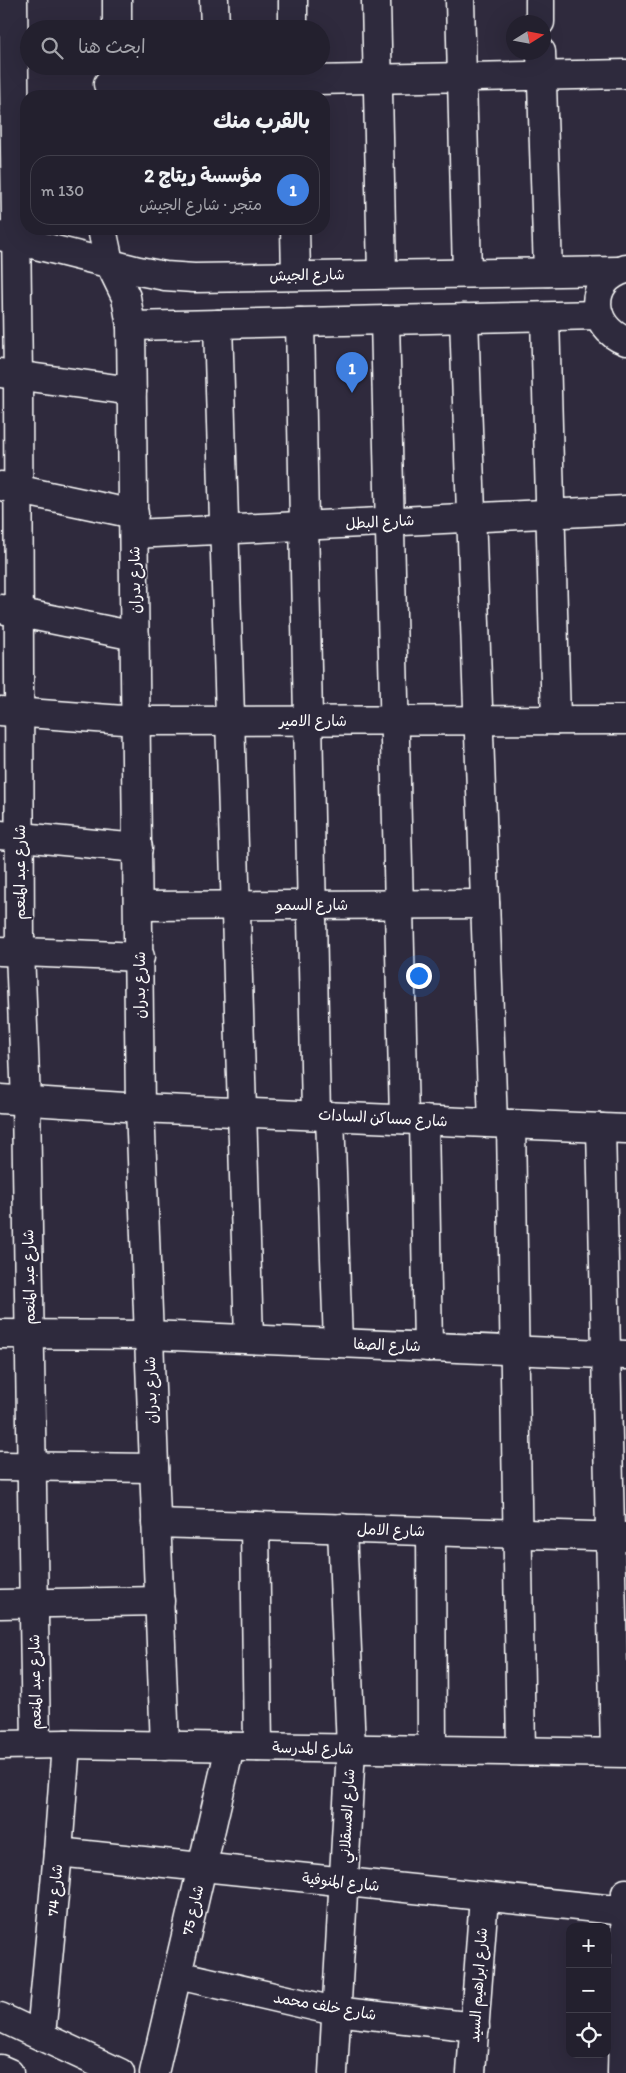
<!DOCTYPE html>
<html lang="ar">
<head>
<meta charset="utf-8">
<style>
	:root { --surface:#23202e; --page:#2b2836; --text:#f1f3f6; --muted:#a3a3aa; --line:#403e4a; --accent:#b45309 }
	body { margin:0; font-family:Itim,"Playpen Sans Arabic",sans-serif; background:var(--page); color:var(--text); direction:rtl }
	.controls { position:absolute; right:15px; bottom:15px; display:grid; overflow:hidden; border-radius:10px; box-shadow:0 5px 20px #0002 }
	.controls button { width:45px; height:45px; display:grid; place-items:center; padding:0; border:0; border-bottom:1px solid var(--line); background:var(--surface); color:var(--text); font:25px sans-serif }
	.compass { position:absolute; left:506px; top:15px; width:45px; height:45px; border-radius:50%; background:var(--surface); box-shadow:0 5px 20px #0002; rotate:79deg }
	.you { position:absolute; left:418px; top:975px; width:18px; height:18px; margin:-12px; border:4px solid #fff; border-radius:50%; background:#1a73e8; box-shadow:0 0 0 8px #1a73e833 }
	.badge { display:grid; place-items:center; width:32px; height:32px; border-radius:50%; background:var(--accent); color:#fff; font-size:16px; font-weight:700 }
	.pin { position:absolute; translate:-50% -41px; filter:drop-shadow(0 1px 2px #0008) }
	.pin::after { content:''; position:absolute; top:26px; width:18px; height:15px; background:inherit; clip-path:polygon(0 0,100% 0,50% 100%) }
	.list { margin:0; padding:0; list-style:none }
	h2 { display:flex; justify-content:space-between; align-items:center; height:65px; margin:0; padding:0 20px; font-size:21px }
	h2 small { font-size:16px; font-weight:400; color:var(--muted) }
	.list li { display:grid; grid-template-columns:32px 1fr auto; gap:15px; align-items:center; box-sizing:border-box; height:70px; margin:0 10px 10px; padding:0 10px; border:1px solid var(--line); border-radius:20px }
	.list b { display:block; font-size:19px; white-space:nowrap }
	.list p { margin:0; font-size:16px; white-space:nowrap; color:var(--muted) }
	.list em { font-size:16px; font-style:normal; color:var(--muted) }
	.icon { flex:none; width:28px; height:28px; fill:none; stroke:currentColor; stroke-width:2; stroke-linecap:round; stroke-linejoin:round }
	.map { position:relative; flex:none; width:626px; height:2073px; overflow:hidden; direction:ltr }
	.search { position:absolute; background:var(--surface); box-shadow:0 5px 20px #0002; left:20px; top:20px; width:310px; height:55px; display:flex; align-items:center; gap:12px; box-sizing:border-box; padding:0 18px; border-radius:28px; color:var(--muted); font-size:19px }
	.panel { position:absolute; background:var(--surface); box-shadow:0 5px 20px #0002; left:20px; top:90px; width:310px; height:145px; border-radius:20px; direction:rtl }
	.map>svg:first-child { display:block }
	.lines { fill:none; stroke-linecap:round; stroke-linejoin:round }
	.minor-casing { stroke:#fff; stroke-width:31 }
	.major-casing { stroke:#fff; stroke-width:31 }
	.minor { stroke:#2f2a3d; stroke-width:28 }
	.major { stroke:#2f2a3d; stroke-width:28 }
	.labels { text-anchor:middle; stroke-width:4; stroke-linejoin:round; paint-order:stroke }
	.street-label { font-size:15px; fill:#fff; stroke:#2f2a3d }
</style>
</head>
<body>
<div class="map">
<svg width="626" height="2073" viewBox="0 0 626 2073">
	<rect width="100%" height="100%" fill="#2f2a3d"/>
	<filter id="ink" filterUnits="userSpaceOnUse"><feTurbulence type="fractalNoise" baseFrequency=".02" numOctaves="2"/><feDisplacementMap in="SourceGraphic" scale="10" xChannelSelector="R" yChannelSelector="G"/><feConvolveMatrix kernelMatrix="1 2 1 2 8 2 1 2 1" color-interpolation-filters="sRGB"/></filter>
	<g filter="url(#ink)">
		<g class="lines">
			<g class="minor-casing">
				<g id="minor">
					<polyline points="13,0 18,377 20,952 26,1101 36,1744"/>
					<polyline points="214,0 215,29"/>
					<polyline points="293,0 293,29"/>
					<polyline points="376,0 382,274"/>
					<polyline points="460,0 467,273"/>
					<polyline points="540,0 540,22"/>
					<polyline points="117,29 117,0"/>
					<polyline points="541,52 548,272"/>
					<polyline points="108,84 626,74"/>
					<polyline points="102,229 109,262 126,297 131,326 140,1108 165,1746"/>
					<polyline points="295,229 296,275"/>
					<polyline points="0,236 139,271 165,276 194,278 618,271"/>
					<path d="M626 269C586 280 589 327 626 341"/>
					<polyline points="545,317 556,720"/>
					<polyline points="464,318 493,1123"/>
					<polyline points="385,320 404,1119"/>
					<polyline points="300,322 316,1115"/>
					<polyline points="218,324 249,1339"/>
					<polyline points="131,326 599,315"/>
					<polyline points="0,373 132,391"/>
					<polyline points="1,486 134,514"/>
					<polyline points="134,534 626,510"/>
					<polyline points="1,609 135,636"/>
					<polyline points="0,711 137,721 626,720"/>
					<polyline points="0,835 138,848"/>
					<polyline points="139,906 485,904"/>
					<polyline points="0,951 140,957"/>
					<polyline points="0,1099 140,1108 626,1129"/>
					<polyline points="330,1116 338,1343"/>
					<polyline points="424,1120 428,1347"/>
					<polyline points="511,1124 521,1751"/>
					<polyline points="601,1128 615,1752"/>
					<polyline points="0,1334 149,1335 626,1355"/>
					<polyline points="0,1466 154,1468"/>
					<polyline points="156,1523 626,1537"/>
					<polyline points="255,1526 258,1747"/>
					<polyline points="431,1532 432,1750"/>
					<polyline points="0,1604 160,1601"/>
					<polyline points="0,1745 66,1744 626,1753"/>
					<polyline points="58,1852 625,1911"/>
					<polyline points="178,1975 335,2011 475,2027"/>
					<polyline points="41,2035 58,1852 66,1744"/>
					<polyline points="154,2073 230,1747"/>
					<polyline points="333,2073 351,1749 342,1528"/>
					<polyline points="471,2073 484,1897"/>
					<polyline points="622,2073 626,1893"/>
				</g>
			</g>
			<g class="major-casing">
				<g id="major">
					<polyline points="0,2017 120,2073"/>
					<polyline points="0,2069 9,2073"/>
				</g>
			</g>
			<use href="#minor" class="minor"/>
			<use href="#major" class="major"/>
		</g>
	</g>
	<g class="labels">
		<g class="street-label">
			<text transform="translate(307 275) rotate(-1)" y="5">شارع الجيش</text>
			<text transform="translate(380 522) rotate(-3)" y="5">شارع البطل</text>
			<text transform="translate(135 580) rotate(-91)" y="5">شارع بدران</text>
			<text x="313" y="726">شارع الامير</text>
			<text transform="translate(20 872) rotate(-90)" y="5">شارع عبد المنعم</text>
			<text x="312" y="910">شارع السمو</text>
			<text transform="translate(140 985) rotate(-90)" y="5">شارع بدران</text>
			<text transform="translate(383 1118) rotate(3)" y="5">شارع مساكن السادات</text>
			<text transform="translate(29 1277) rotate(-91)" y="5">شارع عبد المنعم</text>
			<text transform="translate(387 1345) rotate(2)" y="5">شارع الصفا</text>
			<text transform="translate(151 1390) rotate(-92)" y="5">شارع بدران</text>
			<text transform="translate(391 1530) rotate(2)" y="5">شارع الامل</text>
			<text transform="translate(35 1682) rotate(-91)" y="5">شارع عبد المنعم</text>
			<text transform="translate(313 1748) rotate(1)" y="5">شارع المدرسة</text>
			<text transform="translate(347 1816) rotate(-87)" y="5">شارع العسقلاني</text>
			<text transform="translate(341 1882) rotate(6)" y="5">شارع المنوفية</text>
			<text transform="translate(55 1890) rotate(-85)" y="5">شارع 74</text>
			<text transform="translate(193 1910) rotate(-77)" y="5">شارع 75</text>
			<text transform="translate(478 1985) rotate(-86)" y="5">شارع ابراهيم السيد</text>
			<text transform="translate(325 2006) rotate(10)" y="5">شارع خلف محمد</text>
		</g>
	</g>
</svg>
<div class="controls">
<button>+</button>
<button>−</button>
<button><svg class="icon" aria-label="locate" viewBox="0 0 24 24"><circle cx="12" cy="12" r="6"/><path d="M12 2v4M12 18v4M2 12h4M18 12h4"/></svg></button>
</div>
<svg class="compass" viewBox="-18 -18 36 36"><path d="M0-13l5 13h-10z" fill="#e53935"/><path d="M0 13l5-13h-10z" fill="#a3a3aa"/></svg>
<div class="you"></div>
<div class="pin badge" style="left:352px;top:393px;background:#3f7fe0">1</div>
<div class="search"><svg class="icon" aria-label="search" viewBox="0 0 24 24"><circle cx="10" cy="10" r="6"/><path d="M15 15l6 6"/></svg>ابحث هنا</div>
<section class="panel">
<h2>بالقرب منك<small></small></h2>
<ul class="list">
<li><span class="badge" style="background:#3f7fe0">1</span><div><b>مؤسسة ريتاچ 2</b><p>متجر · شارع الجيش</p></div><em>130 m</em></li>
</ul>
</section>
</div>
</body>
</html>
